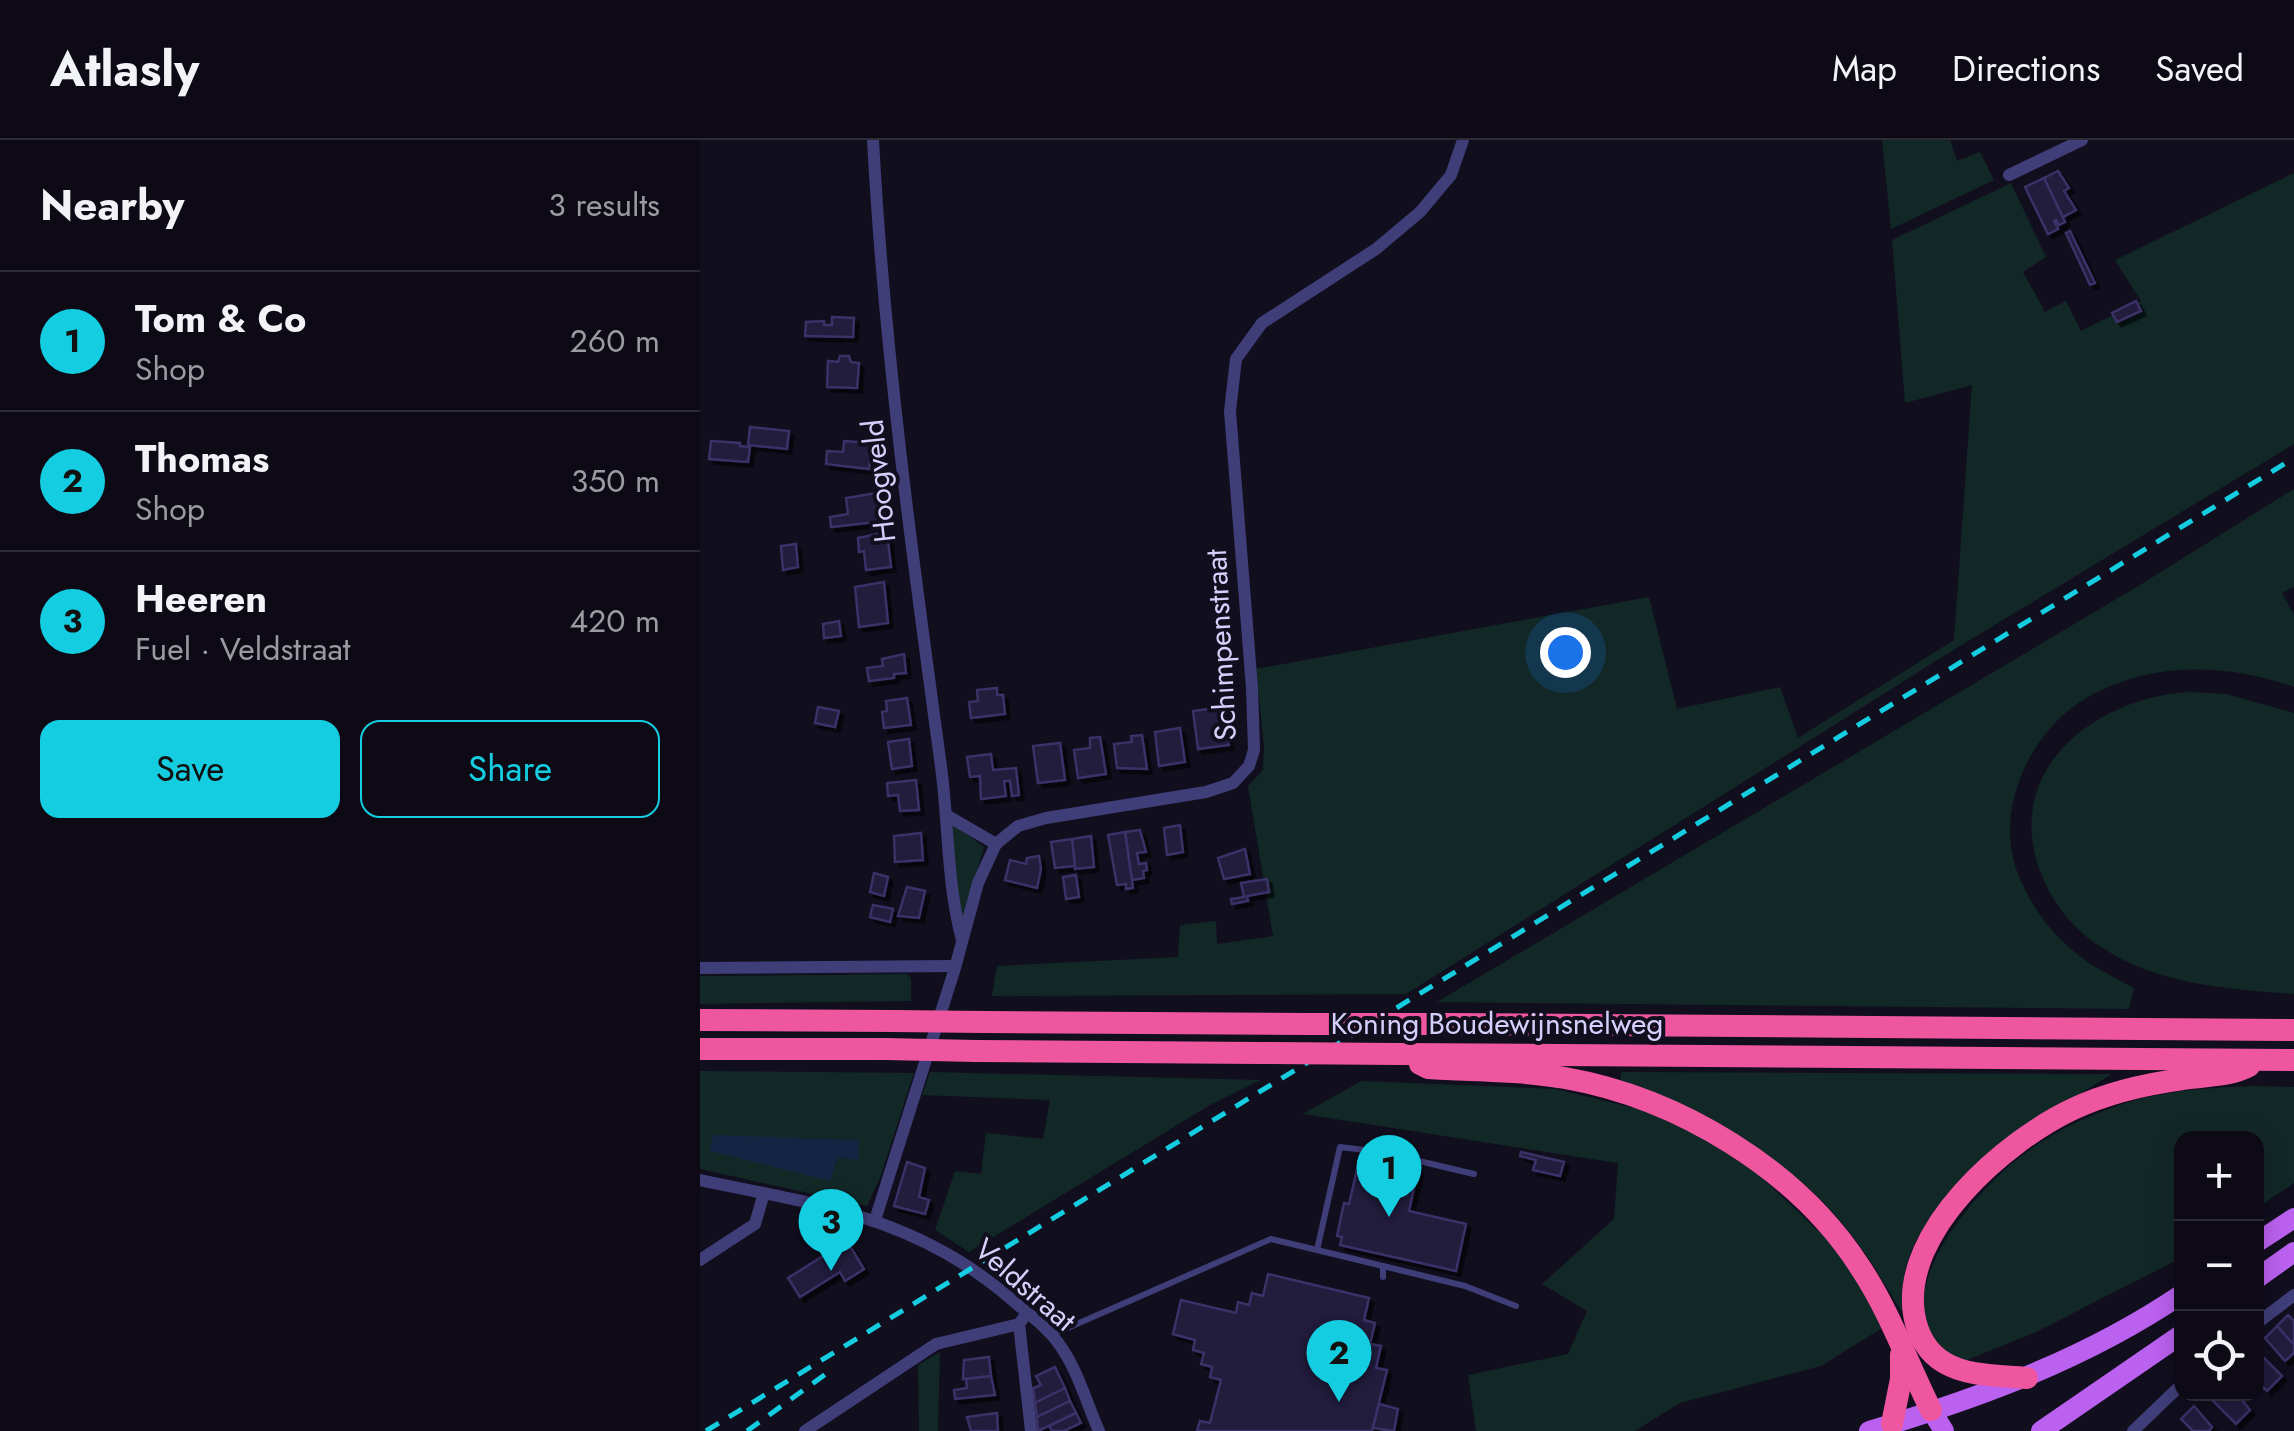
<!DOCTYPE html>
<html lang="en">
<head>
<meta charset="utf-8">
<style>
	:root { --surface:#0d0a16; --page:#16131f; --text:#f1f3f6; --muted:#9a9aa1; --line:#2d2b35; --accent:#15cde1 }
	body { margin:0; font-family:Jost,sans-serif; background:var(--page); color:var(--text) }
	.controls { position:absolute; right:30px; bottom:30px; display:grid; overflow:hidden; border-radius:20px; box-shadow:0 5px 25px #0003 }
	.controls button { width:90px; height:90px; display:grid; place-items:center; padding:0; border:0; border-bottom:2px solid var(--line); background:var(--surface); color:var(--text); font:50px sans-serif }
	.you { position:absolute; left:865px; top:512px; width:35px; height:35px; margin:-25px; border:8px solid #fff; border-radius:50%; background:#1a73e8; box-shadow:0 0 0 15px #1a73e833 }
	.badge { display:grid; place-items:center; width:65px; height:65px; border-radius:50%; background:var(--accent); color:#111; font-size:32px; font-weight:700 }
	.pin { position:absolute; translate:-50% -82px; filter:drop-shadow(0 2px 5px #0008) }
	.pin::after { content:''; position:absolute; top:52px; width:35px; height:30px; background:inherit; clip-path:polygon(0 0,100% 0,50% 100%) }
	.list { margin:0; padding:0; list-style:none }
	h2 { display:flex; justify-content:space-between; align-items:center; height:130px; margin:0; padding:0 40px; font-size:42px }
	h2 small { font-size:32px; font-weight:400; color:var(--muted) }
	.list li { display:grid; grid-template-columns:65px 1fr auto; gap:30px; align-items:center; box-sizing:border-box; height:140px; padding:0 40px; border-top:2px solid var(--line) }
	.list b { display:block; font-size:38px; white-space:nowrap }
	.list p { margin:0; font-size:32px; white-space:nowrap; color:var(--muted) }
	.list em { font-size:32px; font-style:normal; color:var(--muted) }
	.actions { display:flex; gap:20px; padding:30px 40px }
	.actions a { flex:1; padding:22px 0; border:2px solid var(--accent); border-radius:20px; text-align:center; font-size:35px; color:var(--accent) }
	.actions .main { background:var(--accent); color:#111 }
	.icon { flex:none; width:55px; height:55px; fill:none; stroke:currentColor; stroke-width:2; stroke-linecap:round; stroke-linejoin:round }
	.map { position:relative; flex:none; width:1594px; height:1291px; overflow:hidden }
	header { display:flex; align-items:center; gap:60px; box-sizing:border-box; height:140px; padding:0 50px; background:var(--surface); border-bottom:2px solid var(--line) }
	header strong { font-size:48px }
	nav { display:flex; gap:55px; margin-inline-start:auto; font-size:35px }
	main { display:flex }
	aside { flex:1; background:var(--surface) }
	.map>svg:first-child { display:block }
	.green { fill:#122827; fill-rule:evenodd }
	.water { fill:#122643 }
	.building { fill:#231c3d; stroke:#3b3067; stroke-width:2.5; filter:url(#shadow) }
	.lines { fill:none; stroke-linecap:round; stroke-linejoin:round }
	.service { stroke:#403e79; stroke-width:6 }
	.minor { stroke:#403e79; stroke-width:12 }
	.primary { stroke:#bb61f0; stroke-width:20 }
	.motorway { stroke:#ef56a0; stroke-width:22 }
	.rail { stroke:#15cde1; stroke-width:5; stroke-dasharray:15 12; stroke-linecap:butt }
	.motorway-bridge { stroke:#ef56a0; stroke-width:22 }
	.labels { text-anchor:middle; stroke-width:8; stroke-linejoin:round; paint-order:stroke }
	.street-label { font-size:30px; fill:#d5d0fb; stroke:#110e1e }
</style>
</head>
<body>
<header>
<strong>Atlasly</strong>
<nav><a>Map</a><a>Directions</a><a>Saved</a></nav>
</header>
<main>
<aside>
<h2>Nearby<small>3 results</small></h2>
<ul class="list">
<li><span class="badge">1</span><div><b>Tom &amp; Co</b><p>Shop</p></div><em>260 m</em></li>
<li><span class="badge">2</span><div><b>Thomas</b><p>Shop</p></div><em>350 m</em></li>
<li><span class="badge">3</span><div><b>Heeren</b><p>Fuel · Veldstraat</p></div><em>420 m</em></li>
</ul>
<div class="actions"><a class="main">Save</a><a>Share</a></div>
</aside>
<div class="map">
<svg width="1594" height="1291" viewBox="0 0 1594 1291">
	<defs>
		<filter id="shadow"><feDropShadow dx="4.5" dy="4.5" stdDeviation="0" flood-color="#0009"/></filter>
	</defs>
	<rect width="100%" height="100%" fill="#110e1e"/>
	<g class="green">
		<polygon points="1182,0 1250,0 1257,21 1280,12 1294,40 1191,89"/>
		<polygon points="1594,33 1594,304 1255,509 706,854 292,856 297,826 478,817 480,785 516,781 517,804 573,796 548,646 563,630 564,606 556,529 949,457 977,569 1080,547 1098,598 1254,500 1272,245 1205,263 1192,100 1311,43 1346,117 1323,132 1345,172 1366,161 1381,191 1441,161 1415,120"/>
		<path d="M1594 349V447L1582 453 1594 475V547C1528 523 1450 521 1388 557 1330 590 1293 670 1318 734 1329 762 1347 788 1370 808 1388 825 1412 836 1434 848L1429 869 737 862 1435 448Z"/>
		<path d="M1490 552 1526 554 1594 573V854C1528 849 1461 845 1404 809 1373 790 1351 762 1339 728 1304 626 1398 557 1490 552Z"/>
		<polygon points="255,685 284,707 263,779 259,778 252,688"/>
		<polygon points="206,834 211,838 211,861 0,864 0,836"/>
		<path d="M0 931 214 933 180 1038 167 1066 0 1029ZM13 995 158 1020 138 1017 130 1041Z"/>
		<polygon points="230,932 561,940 510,965 269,1112 235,1090 255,1031 281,1034 286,993 343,999 350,960 222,955"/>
		<path d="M921 932 1412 934C1340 979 1227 1041 1205 1131 1202 1145 1205 1163 1205 1177 1187 1149 1171 1119 1150 1093 1091 1016 1007 978 920 944Z"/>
		<polygon points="661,941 856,949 942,970 1003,997 1057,1033 1130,1102 1157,1136 1182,1188 1121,1226 980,1263 935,1291 776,1291 768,1235 868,1214 887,1171 842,1144 914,1079 918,1023 603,974"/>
		<path d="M1553 946 1594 947V1043L1557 1068 1556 998H1482L1481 1118 1336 1192 1260 1223C1253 1217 1241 1211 1235 1204 1193 1147 1272 1056 1315 1021 1342 999 1375 981 1409 969 1455 951 1503 948 1553 946Z"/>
		<polygon points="240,1212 238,1291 219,1291 218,1225"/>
	</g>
	<polygon class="water" points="13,995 159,1000 158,1020 138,1017 130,1041 10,1011"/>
	<g class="building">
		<polygon points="1358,31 1369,48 1364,51 1376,70 1363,77 1344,38"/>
		<polygon points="1344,38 1365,82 1359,85 1356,80 1354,81 1358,89 1348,94 1325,47"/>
		<polygon points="1370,91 1395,143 1390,145 1366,93"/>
		<polygon points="1436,161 1441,171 1417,182 1412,173"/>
		<polygon points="132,177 154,178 153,197 105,196 106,182 124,181 124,185 132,185"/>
		<polygon points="140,216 149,216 151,222 159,223 157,248 127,247 128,221 138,222"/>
		<polygon points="50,287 89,291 87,309 48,305"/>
		<polygon points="11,301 40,303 40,306 50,307 48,322 9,319"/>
		<polygon points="144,301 172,303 169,329 126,324 127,311 143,312"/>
		<polygon points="177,353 179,369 184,369 185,381 131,387 130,377 148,374 146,358"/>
		<polygon points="187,392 191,427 166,430 164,411 159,412 158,398"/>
		<polygon points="96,404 98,427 83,430 81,406"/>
		<polygon points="184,442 188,483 159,487 155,447"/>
		<polygon points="139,481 141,496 124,498 123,484"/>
		<polygon points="204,514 206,533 194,534 194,538 169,541 167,528 183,526 182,519"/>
		<polygon points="297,548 297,555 303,555 305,574 271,578 269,562 278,561 277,550"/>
		<polygon points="207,558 211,585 184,588 182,572 187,571 186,561"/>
		<polygon points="118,567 139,571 135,587 115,583"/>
		<polygon points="523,567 525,581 519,582 520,589 526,588 529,605 498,609 493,571"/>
		<polygon points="480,588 485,622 459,626 455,592"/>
		<polygon points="442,595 447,629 417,628 414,604 432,602 431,596"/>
		<polygon points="400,597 406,634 378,638 374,610 390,608 390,598"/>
		<polygon points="209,599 212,626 192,629 188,602"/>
		<polygon points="360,603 365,640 338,643 333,606"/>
		<polygon points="291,614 293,630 316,628 319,655 312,656 310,641 304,641 306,656 281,659 280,636 270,637 267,617"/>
		<polygon points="216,640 219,670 200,671 198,655 188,656 187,643"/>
		<polygon points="480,685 483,712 467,715 464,688"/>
		<polygon points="440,690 446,712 437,713 439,724 446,723 447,730 443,731 444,738 432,740 425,692"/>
		<polygon points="425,692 433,748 426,749 426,744 417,745 408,695"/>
		<polygon points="221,693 223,720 195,722 194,696"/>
		<polygon points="391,696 394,727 375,729 372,699"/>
		<polygon points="372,699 375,726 355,728 351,702"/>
		<polygon points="545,709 550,734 524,739 518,718"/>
		<polygon points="339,716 341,729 337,748 305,740 310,720 326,724 327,718"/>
		<polygon points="174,733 188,737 184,756 170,752"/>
		<polygon points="376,735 379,757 366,759 363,737"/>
		<polygon points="567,739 569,752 547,756 548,761 532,764 531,759 544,757 541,743"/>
		<polygon points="207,747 225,751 219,778 198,776"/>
		<polygon points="173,765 193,769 190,782 170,777"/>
		<polygon points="821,1012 864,1022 860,1036 833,1030 836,1020 820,1016"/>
		<polygon points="660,1016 718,1030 709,1071 766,1084 756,1131 640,1105 642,1097 637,1096 644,1063 649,1064"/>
		<polygon points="207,1022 225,1028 219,1057 229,1060 225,1074 194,1066"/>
		<polygon points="147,1101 164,1129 145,1141 140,1132 100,1157 88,1138"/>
		<polygon points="568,1134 669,1158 664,1180 675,1183 670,1204 681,1206 676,1228 687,1230 672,1291 497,1291 500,1281 510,1283 521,1240 510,1237 512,1227 501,1224 504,1213 493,1210 495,1200 473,1194 481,1160 536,1173 538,1162 549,1165 552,1153 563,1156"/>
		<polygon points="1588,1175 1594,1181 1594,1205 1577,1186"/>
		<polygon points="1577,1186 1594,1205 1594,1213 1585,1221 1565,1198"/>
		<polygon points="1556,1210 1582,1236 1567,1251 1556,1240"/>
		<polygon points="289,1217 291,1236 263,1239 264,1220"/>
		<polygon points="355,1227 365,1248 335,1263 333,1248 341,1245 336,1236"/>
		<polygon points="291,1236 295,1255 255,1259 254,1250 267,1248 266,1239"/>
		<polygon points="365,1248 370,1261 337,1277 335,1263"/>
		<polygon points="1519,1254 1537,1254 1550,1270 1536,1284 1512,1260"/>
		<polygon points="370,1261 376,1273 338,1291 337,1277"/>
		<polygon points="679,1264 698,1269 694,1291 673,1288"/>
		<polygon points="1494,1266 1512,1287 1509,1291 1493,1291 1481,1279"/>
		<polygon points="297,1273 298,1291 271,1291 267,1277"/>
		<polygon points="376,1273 381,1283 364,1291 352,1291 349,1286"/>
	</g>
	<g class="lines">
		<g class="service">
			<polyline points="683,1126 765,1146 816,1166"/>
			<polyline points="683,1137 683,1126 617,1110 640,1007 681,1012 774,1034"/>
			<polyline points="354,1194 571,1099 617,1110"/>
		</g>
		<g class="minor">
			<path d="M173 0C184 207 212 414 240 619 249 680 246 740 262 800"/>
			<polyline points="1309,35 1382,0"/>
			<polyline points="246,675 296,704"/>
			<polyline points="0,828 255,826"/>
			<path d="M0 1040C119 1065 216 1077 311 1159 328 1174 349 1188 361 1207 378 1231 387 1264 399 1291"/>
			<polyline points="175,1080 255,828 278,743 296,704 318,686 346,678 506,652 533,643 549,626 554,610 552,548 530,271 536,219 562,183 676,109 720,72 751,35 763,0"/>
			<polyline points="0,1120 55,1084 64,1053"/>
			<polyline points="319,1184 331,1291"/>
			<polyline points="1556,1184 1594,1155"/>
			<polyline points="105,1291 236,1204 319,1184 327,1173"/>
			<polyline points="1433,1291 1482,1244"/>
		</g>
		<g class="primary">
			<polyline points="1556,1103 1594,1078"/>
			<polyline points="1556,1139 1594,1112"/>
			<polyline points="1231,1270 1244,1291"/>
			<path d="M1169 1291C1279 1258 1386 1219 1482 1154"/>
			<polyline points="1341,1291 1482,1194"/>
		</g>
		<g class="motorway">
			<polyline points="0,880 194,881"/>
			<polyline points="284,882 607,884"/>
			<polyline points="749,884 1594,890"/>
			<polyline points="0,909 185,909"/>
			<polyline points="276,911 560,913"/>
			<polyline points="699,914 1594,920"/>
			<path d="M720 924 728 928C773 931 820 930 865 938 978 958 1097 1029 1160 1127 1190 1172 1207 1222 1231 1270"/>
			<path d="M1327 1238C1300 1235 1269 1237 1245 1223 1227 1213 1217 1194 1214 1174 1201 1091 1305 1001 1373 969 1407 953 1446 944 1483 939 1507 935 1528 937 1549 926"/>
			<polyline points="1192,1284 1201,1239 1201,1215"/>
		</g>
		<g class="rail">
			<polyline points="6,1291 1594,318"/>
			<polyline points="47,1291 134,1228"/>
		</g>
		<g class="motorway-bridge">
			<polyline points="194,881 284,882"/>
			<polyline points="607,884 749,884"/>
			<polyline points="185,909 276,911"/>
			<polyline points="560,913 699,914"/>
		</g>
	</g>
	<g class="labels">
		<g class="street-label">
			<text transform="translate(179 341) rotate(-96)" y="10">Hoogveld</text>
			<text transform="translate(521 505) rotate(-93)" y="10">Schimpenstraat</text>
			<text x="797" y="894">Koning Boudewijnsnelweg</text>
			<text transform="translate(325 1145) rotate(41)" y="10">Veldstraat</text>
		</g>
	</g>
</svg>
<div class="controls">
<button>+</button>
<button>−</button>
<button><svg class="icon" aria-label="locate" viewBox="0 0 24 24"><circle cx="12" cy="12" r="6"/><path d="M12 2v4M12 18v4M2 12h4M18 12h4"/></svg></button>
</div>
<div class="you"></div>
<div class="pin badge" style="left:689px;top:1077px">1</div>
<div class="pin badge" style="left:639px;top:1262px">2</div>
<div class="pin badge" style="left:131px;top:1131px">3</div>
</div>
</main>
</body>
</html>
